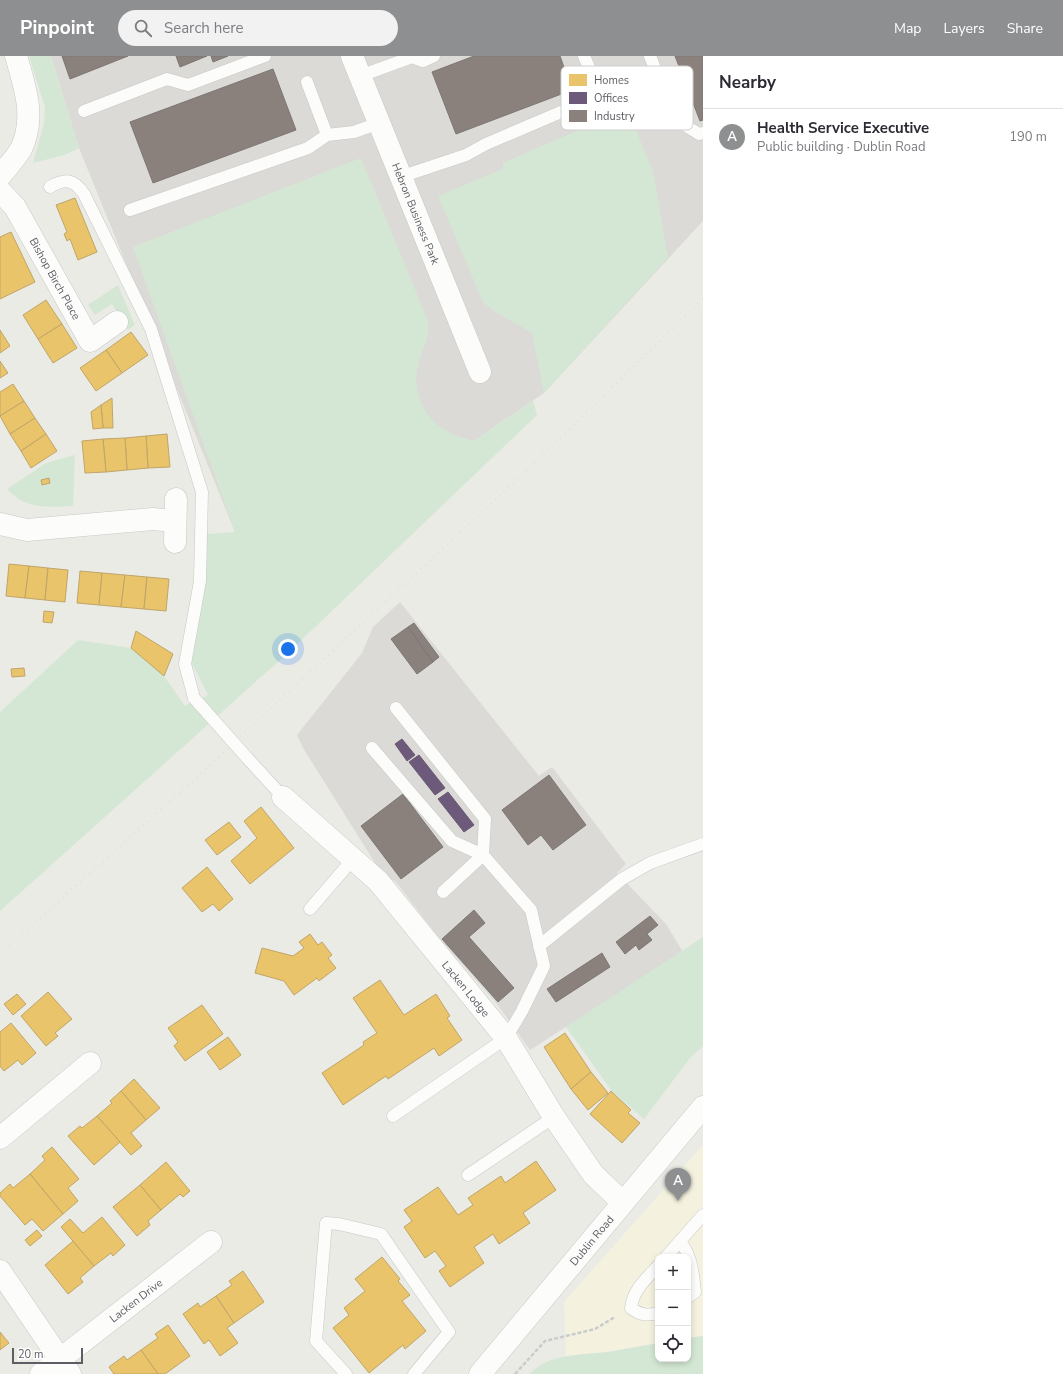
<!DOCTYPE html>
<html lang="en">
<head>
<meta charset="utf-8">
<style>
	:root { --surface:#fff; --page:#f2f2f3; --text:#2b2b33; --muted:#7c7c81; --line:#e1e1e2; --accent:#8e8f91 }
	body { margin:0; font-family:"Nunito Sans",sans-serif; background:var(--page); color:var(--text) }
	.controls { position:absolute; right:12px; bottom:12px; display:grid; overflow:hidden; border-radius:8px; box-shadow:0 2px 6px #0003 }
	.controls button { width:36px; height:36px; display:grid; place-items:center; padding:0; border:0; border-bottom:1px solid var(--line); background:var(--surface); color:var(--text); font:20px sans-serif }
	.scale { position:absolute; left:12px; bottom:10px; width:71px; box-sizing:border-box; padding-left:4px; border:2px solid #5c5e63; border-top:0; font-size:11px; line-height:14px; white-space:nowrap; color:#5c5e63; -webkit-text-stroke:3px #fff; paint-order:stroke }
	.you { position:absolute; left:288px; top:593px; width:14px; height:14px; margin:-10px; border:3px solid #fff; border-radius:50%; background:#1a73e8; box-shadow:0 0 0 6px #1a73e833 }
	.badge { display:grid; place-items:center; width:26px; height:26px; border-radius:50%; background:var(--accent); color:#fff; font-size:13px; font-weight:700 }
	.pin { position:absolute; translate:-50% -33px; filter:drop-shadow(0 1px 2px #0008) }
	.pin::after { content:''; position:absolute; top:21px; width:14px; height:12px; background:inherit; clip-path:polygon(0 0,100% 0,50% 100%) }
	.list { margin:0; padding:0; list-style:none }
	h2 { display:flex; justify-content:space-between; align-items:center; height:52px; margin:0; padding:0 16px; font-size:17px }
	h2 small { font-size:13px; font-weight:400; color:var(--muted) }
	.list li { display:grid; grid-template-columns:26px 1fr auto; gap:12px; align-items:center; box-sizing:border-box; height:56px; padding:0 16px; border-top:1px solid var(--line) }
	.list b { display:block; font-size:15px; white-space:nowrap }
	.list p { margin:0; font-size:13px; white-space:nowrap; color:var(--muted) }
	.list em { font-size:13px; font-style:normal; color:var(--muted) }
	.icon { flex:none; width:22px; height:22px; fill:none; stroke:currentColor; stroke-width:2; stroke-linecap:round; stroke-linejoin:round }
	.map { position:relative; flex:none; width:703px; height:1318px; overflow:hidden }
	header { display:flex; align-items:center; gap:24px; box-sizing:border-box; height:56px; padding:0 20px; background:var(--accent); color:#fff }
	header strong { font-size:19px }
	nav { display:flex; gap:22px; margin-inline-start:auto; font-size:14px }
	.search { width:280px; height:36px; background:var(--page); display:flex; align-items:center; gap:10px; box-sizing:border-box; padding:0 14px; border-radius:22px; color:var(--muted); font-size:15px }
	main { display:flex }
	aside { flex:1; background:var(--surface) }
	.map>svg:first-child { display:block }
	.commercial { fill:#f4f2df }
	.industrial { fill:#dbdad6 }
	.green { fill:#d4e7d4 }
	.homes { fill:#e9c46a; stroke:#bfa568 }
	.offices { fill:#6d597a; stroke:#685a73 }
	.industry { fill:#8a817c; stroke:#7c7674 }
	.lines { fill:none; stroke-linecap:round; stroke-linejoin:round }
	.service-casing { stroke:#c7c7c7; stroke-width:13 }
	.minor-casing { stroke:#c7c7c7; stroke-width:23 }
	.secondary-casing { stroke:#c8c8c8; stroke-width:23 }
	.path { stroke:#c8ccca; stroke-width:2.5; stroke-dasharray:4 2; stroke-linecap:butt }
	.service { stroke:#fcfcfb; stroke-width:12 }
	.minor { stroke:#fcfcfb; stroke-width:22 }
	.secondary { stroke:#fcfcfb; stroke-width:22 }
	.rail { stroke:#e2e2e2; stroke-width:3; stroke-dasharray:1 5; stroke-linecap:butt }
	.service-bridge-casing { stroke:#c7c7c7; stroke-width:13; stroke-linecap:butt }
	.service-bridge { stroke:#fcfcfb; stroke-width:12 }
	.labels { text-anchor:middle; stroke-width:4; stroke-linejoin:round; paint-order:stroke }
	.street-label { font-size:11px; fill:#5c5e63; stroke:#fff }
	.key { fill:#fff; stroke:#cecfd0; stroke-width:1 }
	.key-label { font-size:11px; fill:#5c5e63 }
</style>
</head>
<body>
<header>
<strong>Pinpoint</strong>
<div class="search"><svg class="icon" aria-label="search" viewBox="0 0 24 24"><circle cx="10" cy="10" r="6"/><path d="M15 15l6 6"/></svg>Search here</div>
<nav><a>Map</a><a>Layers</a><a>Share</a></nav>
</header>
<main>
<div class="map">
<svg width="703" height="1318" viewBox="0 0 703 1318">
	<rect width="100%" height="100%" fill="#ebebe6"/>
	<polygon class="commercial" points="703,1089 703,1280 688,1282 688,1201 658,1201 658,1287 610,1295 566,1300 564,1246"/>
	<g class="industrial">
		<polygon points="51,0 703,0 703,165 544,337 474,385 235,476 79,92"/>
		<polygon points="400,546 539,720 552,711 626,808 617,817 666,868 683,896 530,994 497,948 439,882 396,826 382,818 303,692 297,679 362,597 373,571"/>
	</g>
	<g class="green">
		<polygon points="29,0 51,0 79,92 65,99 33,107 44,67 45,51"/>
		<path d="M627 53 653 115 668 201 544 337 532 277C516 266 496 259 483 246L438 140 503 113V107Z"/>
		<path d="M361 102 428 265C430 285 422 291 418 310 412 332 422 359 442 372 452 379 463 382 474 385L533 345 537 359 289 596 0 855V656L78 584 131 592 164 620 185 650 208 639 191 606 207 478 235 476 133 191Z"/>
		<polygon points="118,229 135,269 128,274 112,248 95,259 88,249"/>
		<path d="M75 399 73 450C47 451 26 454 7 433L46 407Z"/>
		<polygon points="703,881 703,990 690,1002 644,1063 611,1034 566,971"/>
		<path d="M703 1280V1318H530C548 1297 583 1299 609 1296 625 1293 642 1290 658 1287V1303H688V1282Z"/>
	</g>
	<g class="homes">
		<polygon points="75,142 97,196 78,204 70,183 67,185 64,178 67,176 56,149"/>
		<polygon points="11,176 35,226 0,243 0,181"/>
		<polygon points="46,244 62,268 38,283 23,259"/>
		<polygon points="62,268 77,292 53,307 38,283"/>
		<polygon points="0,274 10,290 0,297"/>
		<polygon points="131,276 148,299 122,317 106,294"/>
		<polygon points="106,294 122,317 96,335 80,312"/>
		<polygon points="0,305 8,317 0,322"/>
		<polygon points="13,328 24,345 0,360 0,336"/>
		<polygon points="112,342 113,372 103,372 101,349"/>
		<polygon points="24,345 35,362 10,378 0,360"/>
		<polygon points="101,349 103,372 93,373 91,356"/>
		<polygon points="35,362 46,378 21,395 10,378"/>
		<polygon points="46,378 57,395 31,412 21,395"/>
		<polygon points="167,378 170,411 148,412 146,380"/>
		<polygon points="146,380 148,412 127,414 125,382"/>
		<polygon points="125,382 127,414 106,416 103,383"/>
		<polygon points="103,383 106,416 85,417 82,385"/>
		<polygon points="49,422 50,427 42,429 41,424"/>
		<polygon points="9,508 29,510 25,542 6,540"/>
		<polygon points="29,510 48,512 45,544 25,542"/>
		<polygon points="48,512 68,514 65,546 45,544"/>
		<polygon points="80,515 102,517 99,549 77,547"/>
		<polygon points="102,517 125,519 121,551 99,549"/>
		<polygon points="125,519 147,521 144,553 121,551"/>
		<polygon points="147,521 169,523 166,555 144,553"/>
		<polygon points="44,555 54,556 52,567 43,566"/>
		<polygon points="136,575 173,598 164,620 131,592"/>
		<polygon points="24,612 25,620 12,621 11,613"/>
		<polygon points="261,751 294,792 250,828 231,805 257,782 244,765"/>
		<polygon points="229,766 241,781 217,799 205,784"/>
		<polygon points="207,811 233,843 219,855 213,848 202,856 182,832"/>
		<polygon points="310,878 318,889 322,886 332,899 328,902 336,912 319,925 317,922 294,939 284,925 255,917 262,892 293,900 304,892 299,886"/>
		<polygon points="380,924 404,959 436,938 450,960 447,962 462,984 439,1000 434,992 388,1023 386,1020 343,1049 322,1017 364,989 363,986 377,977 353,942"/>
		<polygon points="48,936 72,963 55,977 58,980 46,990 21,960"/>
		<polygon points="17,938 26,948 13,959 4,948"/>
		<polygon points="202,949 223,978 185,1005 174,990 178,986 168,972"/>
		<polygon points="11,967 36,997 22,1009 18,1004 4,1015 0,1010 0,976"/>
		<polygon points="565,977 591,1016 571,1033 544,991"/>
		<polygon points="228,981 241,999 220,1014 207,996"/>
		<polygon points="591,1016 608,1037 588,1054 571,1033"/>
		<polygon points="134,1023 160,1052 146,1064 121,1035"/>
		<polygon points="121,1035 146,1064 131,1077 142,1090 131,1099 97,1060 112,1047 110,1045"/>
		<polygon points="611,1035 631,1054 628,1057 640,1067 622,1087 590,1058"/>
		<polygon points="97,1060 120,1086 94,1109 68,1080 80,1070 82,1072"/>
		<polygon points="52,1091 79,1123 68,1132 78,1145 63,1158 30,1118 45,1104 42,1100"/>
		<polygon points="536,1105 556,1134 523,1157 530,1167 499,1188 493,1178 474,1191 484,1207 450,1231 439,1215 446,1210 435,1195 425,1202 404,1171 412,1165 404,1154 438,1131 458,1159 473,1149 468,1142 501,1120 505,1127"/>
		<polygon points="166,1106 190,1135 183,1141 180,1138 161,1154 140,1129"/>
		<polygon points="30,1118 63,1158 43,1175 32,1163 25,1169 0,1140 0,1137 10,1128 13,1132"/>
		<polygon points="140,1129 161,1154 148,1165 150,1169 137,1180 113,1151"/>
		<polygon points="102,1161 125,1189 113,1200 111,1197 94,1210 61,1171 70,1163 83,1177"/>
		<polygon points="37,1174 42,1180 30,1190 25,1184"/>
		<polygon points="73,1185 94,1210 80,1222 83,1226 68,1238 45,1209"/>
		<polygon points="382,1201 400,1223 398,1225 410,1239 402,1245 426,1275 405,1293 403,1289 369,1317 333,1272 349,1259 344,1252 365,1235 355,1223"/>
		<polygon points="243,1215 264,1246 234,1267 216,1240 232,1229 229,1225"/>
		<polygon points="216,1240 234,1267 227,1272 238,1287 220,1300 209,1284 204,1288 183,1258 198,1247 200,1251"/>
		<polygon points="168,1269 190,1300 165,1318 158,1318 141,1294 158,1282 155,1278"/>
		<polygon points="0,1276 9,1287 0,1294"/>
		<polygon points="141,1294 158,1318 114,1318 109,1311 124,1300 127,1304"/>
	</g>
	<g class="offices">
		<polygon points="402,683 415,699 407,705 395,688"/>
		<polygon points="419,699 445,732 435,739 409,706"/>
		<polygon points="448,736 474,769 464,776 438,743"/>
	</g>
	<g class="industry">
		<polygon points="62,0 128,0 70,23"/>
		<polygon points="176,0 207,0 180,11"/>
		<polygon points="211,0 228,0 213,6"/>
		<polygon points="474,0 560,0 572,34 456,78 432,16"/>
		<polygon points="675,0 703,0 703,64 700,65"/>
		<polygon points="273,13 296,74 153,127 130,66"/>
		<polygon points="414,567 439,601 433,606 408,571"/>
		<polygon points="408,571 433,606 417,618 391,583"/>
		<polygon points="549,719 586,769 553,794 541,779 528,789 502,754"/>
		<polygon points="403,738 443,791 401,823 361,770"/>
		<polygon points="474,854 485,867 469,881 514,932 498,946 442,883"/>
		<polygon points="650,860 658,869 647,878 652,884 639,894 636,889 625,898 616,886"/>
		<polygon points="602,897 610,911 556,946 547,933"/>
	</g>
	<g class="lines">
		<g class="service-casing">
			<g id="service">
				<polyline points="650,0 675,63 699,78 703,77"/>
				<polyline points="360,20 412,1 423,5 434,0"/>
				<polyline points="307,26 327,79"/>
				<polyline points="84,55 167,23 188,29 265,0"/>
				<polyline points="400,121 466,99 486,88 601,39 584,0"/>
				<path d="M50 131C65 122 74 123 84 138L151 273 202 436 200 525 185 608 194 642"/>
				<polyline points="130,154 308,92 327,79 354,76 379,67"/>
				<polyline points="372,692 452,785 483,799 443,836"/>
				<polyline points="249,704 283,741"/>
				<polyline points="310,853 353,803"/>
				<polyline points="539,890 622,823 650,807 703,788"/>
				<polyline points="393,1060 506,982 522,955 544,910 531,854 483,799 485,763 396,652"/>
				<polyline points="468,1119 554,1061"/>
				<path d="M680 1186C692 1199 693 1219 695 1236L688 1241"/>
				<polyline points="666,1201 703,1159"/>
				<path d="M658 1210C646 1223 633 1234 631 1252 640 1259 647 1260 658 1257"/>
				<polyline points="346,1318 316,1285 326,1167 339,1168 381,1178 449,1276 414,1318"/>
			</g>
		</g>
		<g class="minor-casing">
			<g id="minor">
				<path id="s1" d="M352 0 480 316"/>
				<path d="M0 120C7 111 16 102 21 93 36 62 25 31 16 0"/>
				<path id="s2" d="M0 135 15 151 90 285 117 266"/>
				<polyline points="0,468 27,474 153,463 175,465"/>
				<polyline points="175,486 176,443"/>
				<path id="s3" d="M283 741 378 825 506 982 554 1061 593 1118 622 1146"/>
				<polyline points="0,1082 90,1007"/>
				<polyline points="0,1215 70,1318"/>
				<path id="s4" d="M41 1318 211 1186"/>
			</g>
		</g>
		<g class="secondary-casing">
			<g id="secondary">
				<path id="s5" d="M480 1318 703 1051"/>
			</g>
		</g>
		<polyline class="path" points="515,1318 545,1285 595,1273 615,1261"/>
		<use href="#service" class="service"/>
		<use href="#minor" class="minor"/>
		<use href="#secondary" class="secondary"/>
		<polyline class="rail" points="0,898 197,721 526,415 703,243"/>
		<g class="service-bridge-casing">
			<polyline id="service-bridge" points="194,642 249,704"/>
		</g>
		<use href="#service-bridge" class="service-bridge"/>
	</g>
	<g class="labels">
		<g class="street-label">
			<text dy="4" stroke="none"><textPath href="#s1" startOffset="170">Hebron Business Park</textPath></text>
			<text dy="4" stroke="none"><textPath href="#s2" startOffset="104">Bishop Birch Place</textPath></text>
			<text dy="4" stroke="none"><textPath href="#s3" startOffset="266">Lacken Lodge</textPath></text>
			<text dy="4" stroke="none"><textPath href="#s5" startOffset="174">Dublin Road</textPath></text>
			<text dy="4" stroke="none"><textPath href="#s4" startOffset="120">Lacken Drive</textPath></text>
		</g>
	</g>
	<rect x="561" y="10" width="132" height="64" rx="6" class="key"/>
	<rect x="569" y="18" width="18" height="12" fill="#e9c46a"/>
	<rect x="569" y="36" width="18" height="12" fill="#6d597a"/>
	<rect x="569" y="54" width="18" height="12" fill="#8a817c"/>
	<g class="key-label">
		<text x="594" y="28">Homes</text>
		<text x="594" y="46">Offices</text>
		<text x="594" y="64">Industry</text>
	</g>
</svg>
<div class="controls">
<button>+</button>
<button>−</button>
<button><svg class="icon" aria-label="locate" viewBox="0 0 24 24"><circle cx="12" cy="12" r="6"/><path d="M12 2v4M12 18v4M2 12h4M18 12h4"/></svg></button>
</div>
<div class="scale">20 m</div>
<div class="you"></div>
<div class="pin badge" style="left:678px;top:1145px">A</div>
</div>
<aside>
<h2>Nearby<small></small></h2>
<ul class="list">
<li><span class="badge">A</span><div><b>Health Service Executive</b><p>Public building · Dublin Road</p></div><em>190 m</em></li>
</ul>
</aside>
</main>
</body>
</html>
